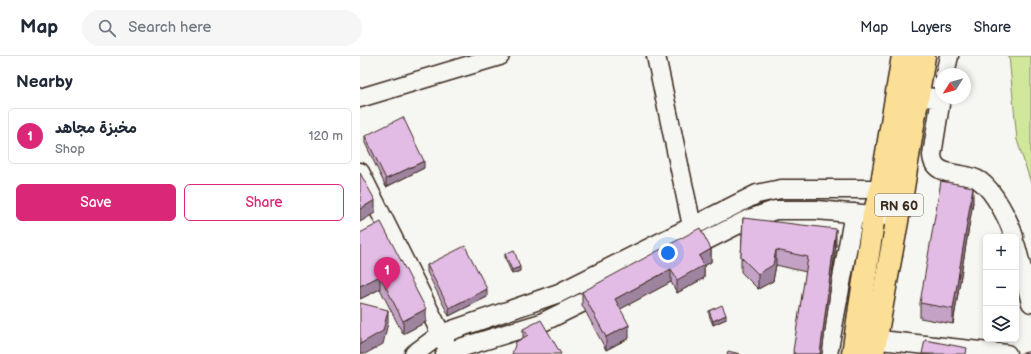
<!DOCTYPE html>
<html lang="en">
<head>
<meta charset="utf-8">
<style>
	:root { --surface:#fff; --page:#f6f6f7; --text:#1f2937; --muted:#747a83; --line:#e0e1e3; --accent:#db2777 }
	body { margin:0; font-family:"Balsamiq Sans","Playpen Sans Arabic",sans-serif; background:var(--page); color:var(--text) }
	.controls { position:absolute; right:12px; bottom:12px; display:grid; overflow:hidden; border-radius:6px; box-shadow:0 2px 6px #0003 }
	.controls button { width:36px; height:36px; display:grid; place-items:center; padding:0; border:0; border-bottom:1px solid var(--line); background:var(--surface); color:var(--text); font:20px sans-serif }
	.compass { position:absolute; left:575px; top:12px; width:36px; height:36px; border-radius:50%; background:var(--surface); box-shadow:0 2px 6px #0003; rotate:233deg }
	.you { position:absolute; left:308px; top:197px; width:14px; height:14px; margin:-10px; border:3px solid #fff; border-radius:50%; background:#1a73e8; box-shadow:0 0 0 6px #1a73e833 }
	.badge { display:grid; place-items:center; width:26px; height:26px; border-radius:50%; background:var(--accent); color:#fff; font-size:13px; font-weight:700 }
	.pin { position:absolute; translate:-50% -33px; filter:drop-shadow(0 1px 2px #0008) }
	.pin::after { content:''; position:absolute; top:21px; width:14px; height:12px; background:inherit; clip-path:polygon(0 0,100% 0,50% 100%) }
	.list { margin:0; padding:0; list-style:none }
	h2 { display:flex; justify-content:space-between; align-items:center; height:52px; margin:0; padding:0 16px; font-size:17px }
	h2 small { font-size:13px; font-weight:400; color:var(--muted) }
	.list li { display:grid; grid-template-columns:26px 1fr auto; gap:12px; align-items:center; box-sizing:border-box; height:56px; margin:0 8px 8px; padding:0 8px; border:1px solid var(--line); border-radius:6px }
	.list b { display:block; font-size:15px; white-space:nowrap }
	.list p { margin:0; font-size:13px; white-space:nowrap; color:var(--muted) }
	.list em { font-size:13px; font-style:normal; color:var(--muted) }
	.actions { display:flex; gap:8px; padding:12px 16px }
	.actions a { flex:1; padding:9px 0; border:1px solid var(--accent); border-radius:6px; text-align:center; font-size:14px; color:var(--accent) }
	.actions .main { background:var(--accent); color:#fff }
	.icon { flex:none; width:22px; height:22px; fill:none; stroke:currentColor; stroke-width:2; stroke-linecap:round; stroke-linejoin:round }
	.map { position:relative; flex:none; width:671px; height:298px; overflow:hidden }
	header { display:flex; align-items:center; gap:24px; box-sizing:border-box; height:56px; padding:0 20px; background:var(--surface); border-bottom:1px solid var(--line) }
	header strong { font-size:19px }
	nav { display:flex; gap:22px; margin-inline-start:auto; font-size:14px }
	.search { width:280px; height:36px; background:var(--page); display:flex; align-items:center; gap:10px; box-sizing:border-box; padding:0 14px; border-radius:22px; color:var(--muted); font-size:15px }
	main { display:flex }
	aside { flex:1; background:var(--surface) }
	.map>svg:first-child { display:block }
	.green { fill:#d0e79c; stroke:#86885d }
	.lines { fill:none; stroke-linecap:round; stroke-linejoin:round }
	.minor-casing { stroke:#3b2a1e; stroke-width:21 }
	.primary-casing { stroke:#3b2a1e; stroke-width:25 }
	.minor { stroke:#f6f6f2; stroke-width:18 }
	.primary { stroke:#fbdf96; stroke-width:22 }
	.wall { fill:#c3a2c5; stroke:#3b2a1e }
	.shaded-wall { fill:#9f84a0; stroke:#3b2a1e }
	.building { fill:#e3bce5; stroke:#3b2a1e }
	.labels { text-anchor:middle; stroke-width:3; stroke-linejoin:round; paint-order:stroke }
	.shield { fill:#f6f6f2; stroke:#73675e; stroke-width:1 }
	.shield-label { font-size:13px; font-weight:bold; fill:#3b2a1e }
</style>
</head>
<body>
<header>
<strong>Map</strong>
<div class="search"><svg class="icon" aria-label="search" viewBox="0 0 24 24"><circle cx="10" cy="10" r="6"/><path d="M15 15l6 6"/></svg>Search here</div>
<nav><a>Map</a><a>Layers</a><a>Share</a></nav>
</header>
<main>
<aside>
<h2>Nearby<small></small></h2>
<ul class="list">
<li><span class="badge">1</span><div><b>مخبزة مجاهد</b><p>Shop</p></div><em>120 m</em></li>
</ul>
<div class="actions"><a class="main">Save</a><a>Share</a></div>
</aside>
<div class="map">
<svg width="671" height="298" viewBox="0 0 671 298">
	<rect width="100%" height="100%" fill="#f6f6f2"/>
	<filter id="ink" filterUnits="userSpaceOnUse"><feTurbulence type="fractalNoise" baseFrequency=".025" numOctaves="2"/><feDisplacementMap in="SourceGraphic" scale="8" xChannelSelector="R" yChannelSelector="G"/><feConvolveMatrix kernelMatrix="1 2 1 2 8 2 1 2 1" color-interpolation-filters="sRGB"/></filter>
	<g filter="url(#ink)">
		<polygon class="green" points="649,0 671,0 671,127 657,84"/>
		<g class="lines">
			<g class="minor-casing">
				<g id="minor">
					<polyline points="296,0 332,170"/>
					<polyline points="585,18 589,0"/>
					<path d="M558 41 581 42 572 99C573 123 606 115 620 125 634 135 649 164 654 181"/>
					<polyline points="0,42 140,0"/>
					<polyline points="0,116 86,288"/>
					<polyline points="656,190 671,247"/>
					<polyline points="325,195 387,164 415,154 456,154 537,161"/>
					<polyline points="502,282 647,298"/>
					<polyline points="54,298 81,278 199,237 397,138 421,133 521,133 533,136"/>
					<polyline points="85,298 90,295 181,267 244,236"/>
					<polyline points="468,298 494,157"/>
				</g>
			</g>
			<g class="primary-casing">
				<g id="primary">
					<polyline points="493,298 514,159 521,133 543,0"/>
					<polyline points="513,298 542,138 564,0"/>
				</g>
			</g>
			<use href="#minor" class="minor"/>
			<use href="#primary" class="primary"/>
		</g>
		<g class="wall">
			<polygon points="5,80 64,112 26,131 5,87"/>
			<polygon points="613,146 593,268 560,262 560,247"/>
			<polygon points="383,162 476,188 462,298 433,298 446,216 416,209 413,225 398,233 381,216 381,201"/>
			<polygon points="0,177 66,266 43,278 20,233 0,243"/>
			<polygon points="351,193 351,206 344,210 344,222 317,237 311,226 260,253 269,282 246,294 222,249 222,236"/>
			<polygon points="145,198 160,215 152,218 145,202"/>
			<polygon points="67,209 127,241 89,260 67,216"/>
			<polygon points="349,255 366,263 353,269 349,259"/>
			<polygon points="163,273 201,298 163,282"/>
		</g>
		<g class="shaded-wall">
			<polygon points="64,105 64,112 26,131 26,123"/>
			<polygon points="613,131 613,146 593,268 593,253"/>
			<polygon points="15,144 15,157 0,166 0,153"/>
			<polygon points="476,173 476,188 462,298 460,298"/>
			<polygon points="351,193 351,206 344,210 344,222 317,237 317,224 339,200"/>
			<polygon points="416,194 416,209 413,225 398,233 398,218"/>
			<polygon points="160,211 160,215 152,218 152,214"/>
			<polygon points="311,213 311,226 255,256 255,243"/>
			<polygon points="20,220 20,233 0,243 0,230"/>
			<polygon points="127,233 127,241 89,260 89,252"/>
			<polygon points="66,253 66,266 43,278 43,265"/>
			<polygon points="28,254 28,267 23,288 5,298 0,298 0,288"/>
			<polygon points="366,259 366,263 353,269 353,265"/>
			<polygon points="269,269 269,282 246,294 246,281"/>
		</g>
		<g class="building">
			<polygon points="43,61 64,105 26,123 5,80"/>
			<polygon points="0,117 15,144 0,153"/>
			<polygon points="581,125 613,131 593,253 560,247"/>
			<polygon points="383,162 476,173 460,298 435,298 433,295 448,201 416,194 413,209 398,218 381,201"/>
			<polygon points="21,166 66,253 43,265 20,220 0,230 0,177"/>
			<polygon points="340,172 351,193 339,200 344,209 317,224 311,213 255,243 269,269 246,281 222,236"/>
			<polygon points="105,190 127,233 89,252 67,209"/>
			<polygon points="154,194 160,211 152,214 145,198"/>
			<polygon points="0,247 28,254 23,275 0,288"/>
			<polygon points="362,249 366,259 353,265 349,255"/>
			<polygon points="181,264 201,298 152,298 156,286 168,279 163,273"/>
			<polygon points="565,284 607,292 606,298 562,298"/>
			<polygon points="368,295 380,298 367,298"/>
			<polygon points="671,295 671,298 659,298"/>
		</g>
	</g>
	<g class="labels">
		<rect class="shield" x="515" y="138" width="48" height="22" rx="3"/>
		<g class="shield-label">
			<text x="539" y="154">RN 60</text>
		</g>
	</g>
</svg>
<div class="controls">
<button>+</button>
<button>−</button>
<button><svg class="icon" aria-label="layers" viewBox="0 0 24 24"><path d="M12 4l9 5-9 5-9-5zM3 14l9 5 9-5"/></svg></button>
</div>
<svg class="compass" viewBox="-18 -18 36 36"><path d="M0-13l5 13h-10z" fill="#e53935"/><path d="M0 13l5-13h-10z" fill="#747a83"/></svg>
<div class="you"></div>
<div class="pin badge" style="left:27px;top:234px">1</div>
</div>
</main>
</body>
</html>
